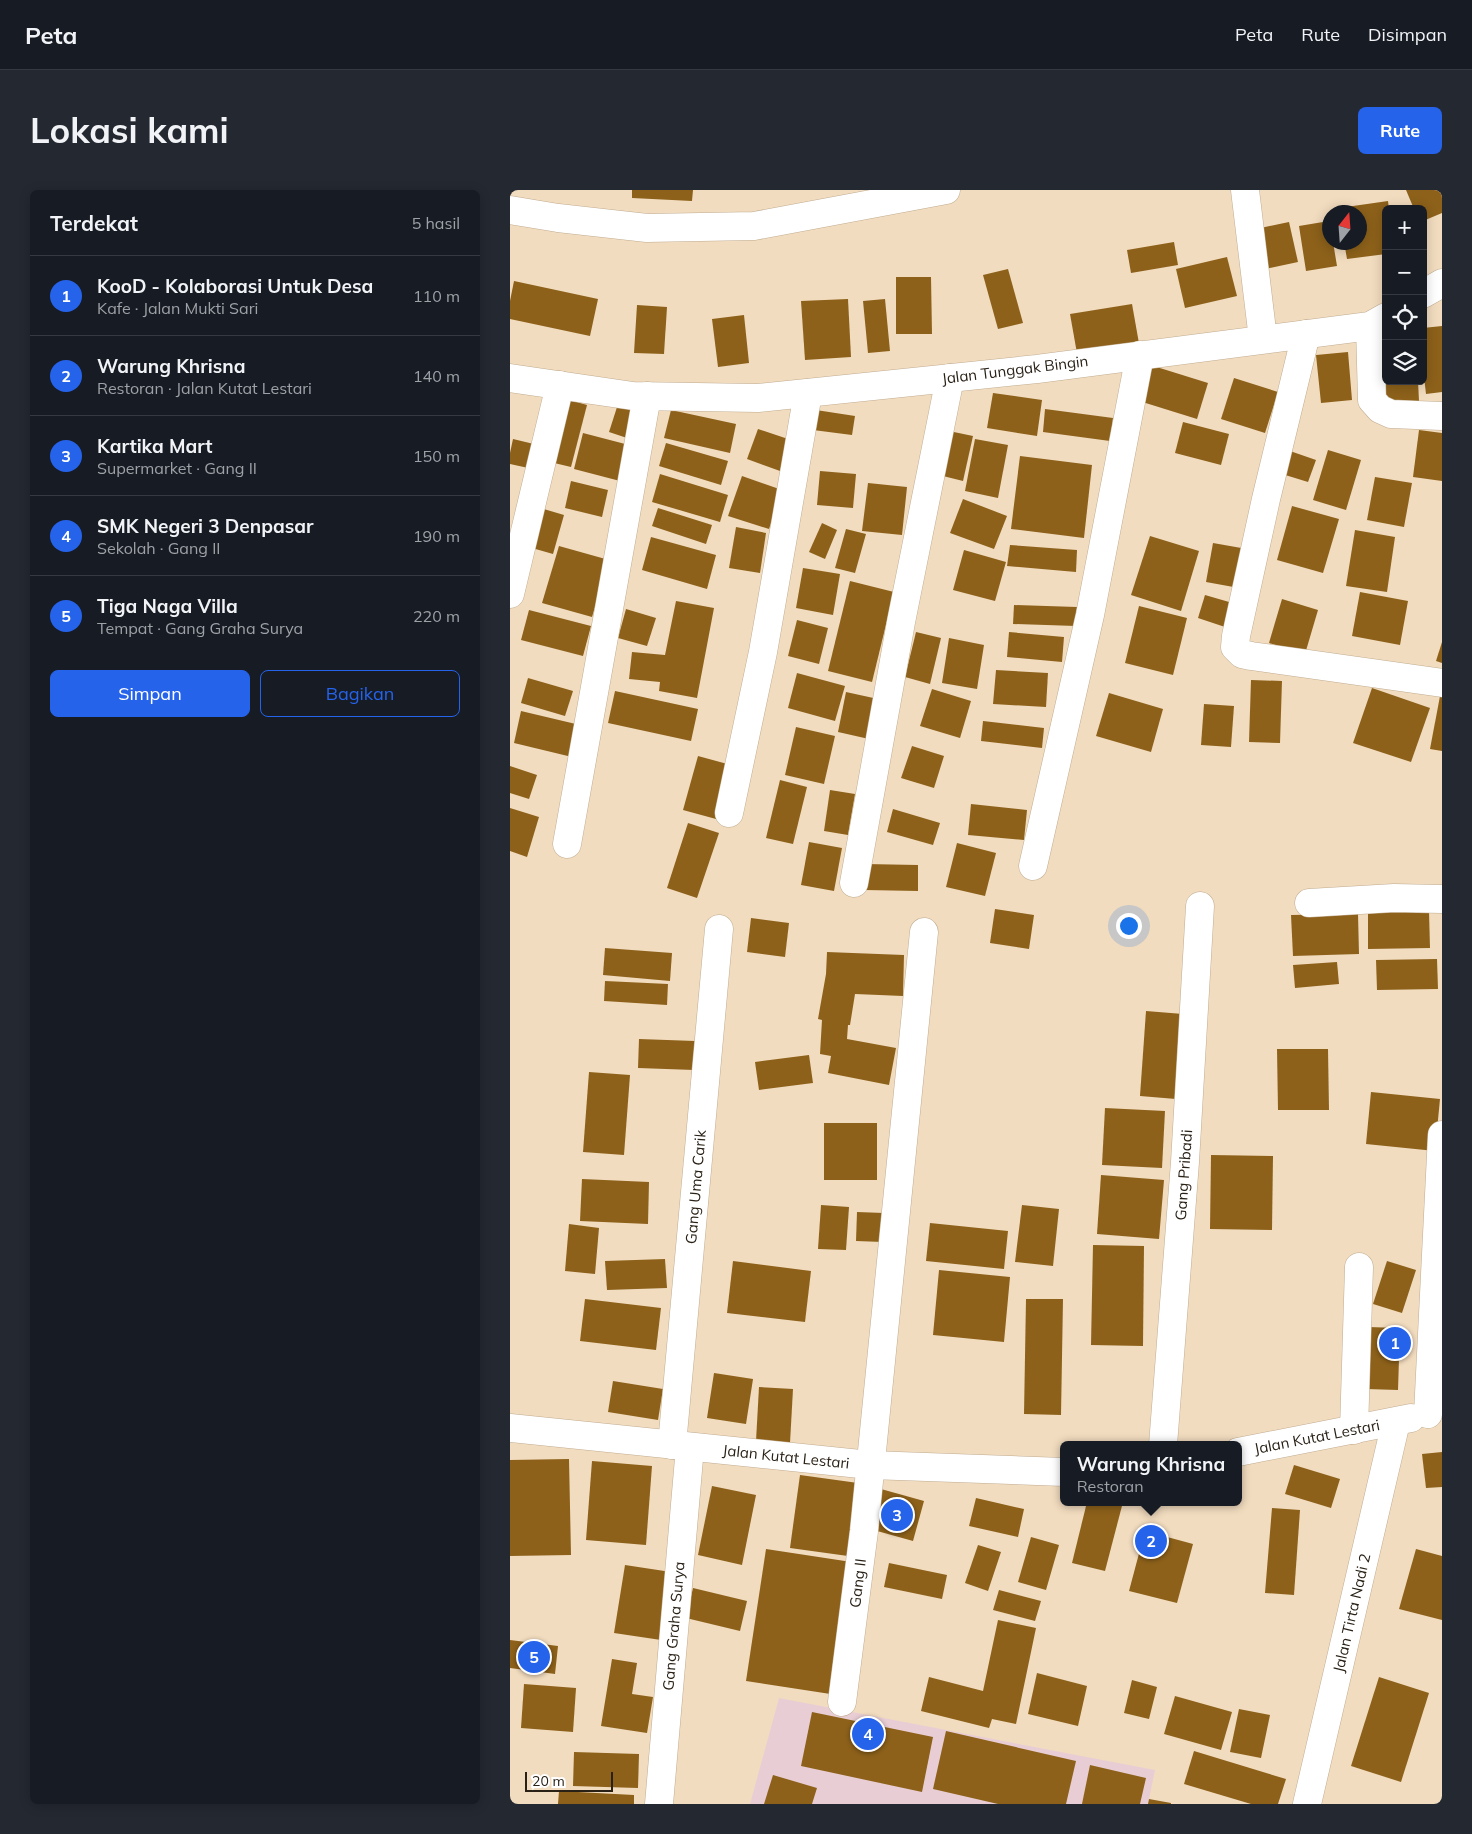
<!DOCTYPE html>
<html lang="id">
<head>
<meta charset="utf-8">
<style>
	:root { --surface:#171b24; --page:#242831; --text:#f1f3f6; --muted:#9ea1a6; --line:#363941; --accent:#2563eb }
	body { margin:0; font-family:Mulish,sans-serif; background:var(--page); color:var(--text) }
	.controls { position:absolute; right:15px; top:15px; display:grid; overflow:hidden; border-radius:8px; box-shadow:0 2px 12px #0003 }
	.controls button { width:45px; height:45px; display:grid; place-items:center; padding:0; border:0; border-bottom:1px solid var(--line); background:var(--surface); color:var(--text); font:25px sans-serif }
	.compass { position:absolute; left:812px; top:15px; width:45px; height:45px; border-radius:50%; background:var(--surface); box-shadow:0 2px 12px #0003; rotate:17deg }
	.scale { position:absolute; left:15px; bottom:12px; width:88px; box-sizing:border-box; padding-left:5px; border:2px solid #292116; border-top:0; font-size:14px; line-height:18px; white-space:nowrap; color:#292116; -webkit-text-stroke:4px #fff; paint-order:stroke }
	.you { position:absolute; left:618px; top:735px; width:18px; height:18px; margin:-12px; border:4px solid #fff; border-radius:50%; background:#1a73e8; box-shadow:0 0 0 8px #1a73e833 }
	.badge { display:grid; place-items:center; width:32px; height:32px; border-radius:50%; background:var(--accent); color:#fff; font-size:16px; font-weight:700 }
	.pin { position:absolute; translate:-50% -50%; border:2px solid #fff; box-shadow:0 1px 5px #0006 }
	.popup { position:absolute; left:550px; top:1251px; width:182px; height:65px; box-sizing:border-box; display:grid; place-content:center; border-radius:8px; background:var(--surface); filter:drop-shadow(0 1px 4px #0005); font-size:16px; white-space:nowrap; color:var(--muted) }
	.popup b { font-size:19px; color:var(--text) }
	.popup::after { content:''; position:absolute; left:50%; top:100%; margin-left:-10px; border:10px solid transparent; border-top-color:var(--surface) }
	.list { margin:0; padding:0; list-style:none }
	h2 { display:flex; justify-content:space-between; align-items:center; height:65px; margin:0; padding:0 20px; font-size:21px }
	h2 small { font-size:16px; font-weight:400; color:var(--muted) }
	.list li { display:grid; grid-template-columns:32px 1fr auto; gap:15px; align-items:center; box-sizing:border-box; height:80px; padding:0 20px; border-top:1px solid var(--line) }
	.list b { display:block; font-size:19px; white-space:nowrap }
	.list p { margin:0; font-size:16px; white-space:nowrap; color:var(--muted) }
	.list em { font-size:16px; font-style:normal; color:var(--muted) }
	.actions { display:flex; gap:10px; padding:15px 20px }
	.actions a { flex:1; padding:11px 0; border:1px solid var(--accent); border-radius:8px; text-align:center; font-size:18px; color:var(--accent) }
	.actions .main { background:var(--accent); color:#fff }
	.icon { flex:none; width:28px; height:28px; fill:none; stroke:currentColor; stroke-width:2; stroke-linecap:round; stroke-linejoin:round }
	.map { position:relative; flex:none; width:932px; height:1614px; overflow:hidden; border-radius:8px }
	header { display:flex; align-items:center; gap:30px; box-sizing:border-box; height:70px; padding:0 25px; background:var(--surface); border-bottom:1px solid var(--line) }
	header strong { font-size:24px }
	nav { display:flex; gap:28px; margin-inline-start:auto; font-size:18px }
	.intro { display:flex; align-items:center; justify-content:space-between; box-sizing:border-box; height:120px; padding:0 30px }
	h1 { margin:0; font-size:35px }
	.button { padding:12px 22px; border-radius:8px; background:var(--accent); color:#fff; font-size:18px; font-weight:700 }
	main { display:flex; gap:30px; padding:0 30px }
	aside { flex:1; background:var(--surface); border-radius:8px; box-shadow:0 2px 12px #0003 }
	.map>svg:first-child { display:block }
	.education { fill:#e8ced4 }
	.building { fill:#8d611a }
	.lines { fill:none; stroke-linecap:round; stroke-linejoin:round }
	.minor-casing { stroke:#c1ac90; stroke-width:29 }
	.minor { stroke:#fff; stroke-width:28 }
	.labels { text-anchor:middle; stroke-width:5; stroke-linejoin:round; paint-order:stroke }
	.street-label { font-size:15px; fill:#292116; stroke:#fff }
</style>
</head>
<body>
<header>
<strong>Peta</strong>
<nav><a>Peta</a><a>Rute</a><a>Disimpan</a></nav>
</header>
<div class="intro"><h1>Lokasi kami</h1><a class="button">Rute</a></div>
<main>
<aside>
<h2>Terdekat<small>5 hasil</small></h2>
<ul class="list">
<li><span class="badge">1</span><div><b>KooD - Kolaborasi Untuk Desa</b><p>Kafe · Jalan Mukti Sari</p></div><em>110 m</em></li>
<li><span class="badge">2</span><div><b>Warung Khrisna</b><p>Restoran · Jalan Kutat Lestari</p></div><em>140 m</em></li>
<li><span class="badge">3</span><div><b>Kartika Mart</b><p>Supermarket · Gang II</p></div><em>150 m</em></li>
<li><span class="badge">4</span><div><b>SMK Negeri 3 Denpasar</b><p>Sekolah · Gang II</p></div><em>190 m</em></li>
<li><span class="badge">5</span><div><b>Tiga Naga Villa</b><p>Tempat · Gang Graha Surya</p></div><em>220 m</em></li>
</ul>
<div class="actions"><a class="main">Simpan</a><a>Bagikan</a></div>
</aside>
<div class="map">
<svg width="932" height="1614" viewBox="0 0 932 1614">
	<rect width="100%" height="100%" fill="#f2dcbf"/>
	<polygon class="education" points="269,1508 645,1580 638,1614 240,1614"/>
	<g class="building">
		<polygon points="122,0 183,0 182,11 122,8"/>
		<polygon points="896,0 932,0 932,23 913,31 913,19 904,19"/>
		<polygon points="878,11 879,19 876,19 876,64 837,69 834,52 849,52 849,22 830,22 829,18"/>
		<polygon points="819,31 819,52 823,52 827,76 796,81 789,36"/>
		<polygon points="779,32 788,72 755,79 746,39"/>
		<polygon points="664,52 668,75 621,83 617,60"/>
		<polygon points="717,67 727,106 675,118 666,79"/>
		<polygon points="498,79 513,133 488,139 473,85"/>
		<polygon points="386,87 421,87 422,144 386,144"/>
		<polygon points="4,91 88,109 80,146 0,129 0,111"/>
		<polygon points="338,109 341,167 295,170 291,111"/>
		<polygon points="375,109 380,161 358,163 353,111"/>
		<polygon points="622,114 630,159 568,169 560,124"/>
		<polygon points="127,115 157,117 154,164 124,163"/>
		<polygon points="234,125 239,173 208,177 202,129"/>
		<polygon points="870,135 876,135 876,191 908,191 909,211 873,212"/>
		<polygon points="932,136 932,202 916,204 913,178 913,138"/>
		<polygon points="838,162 842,210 811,213 806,165"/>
		<polygon points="637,174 698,193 687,229 626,210"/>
		<polygon points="724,188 768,202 755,243 711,229"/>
		<polygon points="483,203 532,210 527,246 477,238"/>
		<polygon points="56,209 77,215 61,277 40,272"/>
		<polygon points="108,214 129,220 120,249 99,242"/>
		<polygon points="535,219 603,228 600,251 533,242"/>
		<polygon points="161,220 226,234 220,263 154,248"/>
		<polygon points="306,220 345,226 342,245 303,240"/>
		<polygon points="673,232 719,244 711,275 665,263"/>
		<polygon points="248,239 281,250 270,281 237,269"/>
		<polygon points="909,240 932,243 932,291 903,287"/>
		<polygon points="439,241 463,246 453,291 429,285"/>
		<polygon points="73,243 119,255 110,291 64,279"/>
		<polygon points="3,249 28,255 23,279 0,274 0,263"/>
		<polygon points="465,249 498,255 488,308 455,301"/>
		<polygon points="156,253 218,271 211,295 149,276"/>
		<polygon points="818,260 851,270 836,320 803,310"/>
		<polygon points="780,261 806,270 798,292 772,284"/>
		<polygon points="510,266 582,275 574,348 501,339"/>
		<polygon points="310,281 346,284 343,318 307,315"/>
		<polygon points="150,284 218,305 210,332 142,312"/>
		<polygon points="232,286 272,300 259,339 218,326"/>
		<polygon points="865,287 902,293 894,337 857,330"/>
		<polygon points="61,291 98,300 92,327 55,318"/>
		<polygon points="358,293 397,297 392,345 352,341"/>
		<polygon points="453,309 497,326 484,359 440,343"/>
		<polygon points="782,316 829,329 813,383 767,370"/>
		<polygon points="27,317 54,325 43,364 15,356"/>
		<polygon points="148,318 202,335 196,354 142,336"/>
		<polygon points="312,333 327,340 315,369 299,362"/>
		<polygon points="226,337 256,343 250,383 219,378"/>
		<polygon points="336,339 356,344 345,383 325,378"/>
		<polygon points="845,340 885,347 877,402 836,396"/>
		<polygon points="640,346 689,361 671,421 621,405"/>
		<polygon points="141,347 206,365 197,399 132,380"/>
		<polygon points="703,353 737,359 729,398 696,392"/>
		<polygon points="500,355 567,360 566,382 497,376"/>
		<polygon points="49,356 99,370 82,427 32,413"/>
		<polygon points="454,360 496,372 485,411 443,400"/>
		<polygon points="293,378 330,384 323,425 286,418"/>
		<polygon points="340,391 384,402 362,492 318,481"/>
		<polygon points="850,402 898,411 890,455 842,446"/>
		<polygon points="695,405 726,414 718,438 688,428"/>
		<polygon points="772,409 808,420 795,464 759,453"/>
		<polygon points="166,411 204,418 187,508 149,501 150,492 119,489 122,462 155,465"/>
		<polygon points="504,415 567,417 566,436 503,434"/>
		<polygon points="629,416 677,428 663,485 615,473"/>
		<polygon points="116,419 146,428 137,456 108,448"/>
		<polygon points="19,420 81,436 73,466 11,450"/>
		<polygon points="287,430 318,438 309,474 278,466"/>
		<polygon points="406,442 431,448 420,494 395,487"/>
		<polygon points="499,442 554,447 552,472 497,467"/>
		<polygon points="439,448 474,455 467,499 432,493"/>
		<polygon points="932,452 932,473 926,471"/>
		<polygon points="486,480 538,483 536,517 483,514"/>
		<polygon points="287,483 335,496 325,531 278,518"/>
		<polygon points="18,488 63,501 55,526 11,513"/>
		<polygon points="741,490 772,491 770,553 739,552"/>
		<polygon points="862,498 920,518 901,572 843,553"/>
		<polygon points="422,499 461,511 450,548 410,536"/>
		<polygon points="105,501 188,519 181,551 98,533"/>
		<polygon points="336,502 368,509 359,549 328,542"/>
		<polygon points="599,503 653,519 641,562 586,546"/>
		<polygon points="930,506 932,507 932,561 920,559"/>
		<polygon points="694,514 724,516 721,557 691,555"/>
		<polygon points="11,521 70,535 62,567 4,553"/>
		<polygon points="473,531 534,538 532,558 471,551"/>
		<polygon points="286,537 325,546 314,594 275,585"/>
		<polygon points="402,556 434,566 424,598 391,588"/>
		<polygon points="188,566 221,575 206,629 173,620"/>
		<polygon points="0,576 27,585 19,609 0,603"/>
		<polygon points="270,590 297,597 283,654 256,648"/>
		<polygon points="320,600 345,604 338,645 314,641"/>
		<polygon points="461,614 517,620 514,650 458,645"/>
		<polygon points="0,618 29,627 17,667 0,661"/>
		<polygon points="383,619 430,633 423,655 377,642"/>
		<polygon points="178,633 209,643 187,708 157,698"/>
		<polygon points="299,652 332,658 324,701 291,695"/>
		<polygon points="447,653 486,663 475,706 436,697"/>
		<polygon points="355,674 408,675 408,701 355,700"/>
		<polygon points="485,719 524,725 519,759 480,753"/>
		<polygon points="919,721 920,758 858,759 858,722"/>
		<polygon points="848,724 849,764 783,766 781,725"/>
		<polygon points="241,728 279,733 275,767 237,762"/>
		<polygon points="95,758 162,763 160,791 93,785"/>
		<polygon points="317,762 394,765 393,806 345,804 340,835 338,835 337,849 386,858 379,895 318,883 321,866 310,864 312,830 308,829 316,784"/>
		<polygon points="927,769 928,799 867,800 866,770"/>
		<polygon points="827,772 829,794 785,798 783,775"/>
		<polygon points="95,791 158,794 157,815 94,811"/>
		<polygon points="636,821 673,824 666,909 630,906"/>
		<polygon points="129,849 185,851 184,880 128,878"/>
		<polygon points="767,859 818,859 819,920 768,920"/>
		<polygon points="299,865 303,893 249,900 245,872"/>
		<polygon points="79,882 120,885 114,965 73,962"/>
		<polygon points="861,902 930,909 925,961 856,954"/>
		<polygon points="595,918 655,921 652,978 592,975"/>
		<rect x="314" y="933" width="53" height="57"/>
		<polygon points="701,965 763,966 762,1040 700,1039"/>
		<polygon points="591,985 654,990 649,1049 587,1044"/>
		<polygon points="72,989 139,992 138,1034 70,1031"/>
		<polygon points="311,1015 339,1017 336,1060 308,1059"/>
		<polygon points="512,1015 549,1019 543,1076 505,1072"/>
		<polygon points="347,1022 374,1023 373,1052 346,1051"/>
		<polygon points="420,1033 498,1041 494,1079 416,1071"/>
		<polygon points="59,1034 89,1038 85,1084 55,1081"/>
		<polygon points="583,1055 634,1056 633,1156 581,1155"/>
		<polygon points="155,1069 157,1098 97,1100 95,1071"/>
		<polygon points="223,1071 301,1081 295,1132 217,1123"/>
		<polygon points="877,1071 906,1080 892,1123 863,1114"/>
		<polygon points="429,1080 500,1087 494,1152 423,1145"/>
		<polygon points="75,1109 151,1118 146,1160 70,1151"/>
		<polygon points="516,1109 553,1109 551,1225 514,1224"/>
		<polygon points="858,1137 890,1138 888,1200 856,1199"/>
		<polygon points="204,1183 243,1189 236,1234 197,1228"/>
		<polygon points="103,1191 153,1199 148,1230 98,1222"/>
		<polygon points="249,1197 283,1199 280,1253 246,1251"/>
		<polygon points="932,1262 932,1297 916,1298 912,1264"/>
		<polygon points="59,1269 61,1365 0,1366 0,1270"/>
		<polygon points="82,1271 142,1276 136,1355 76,1350"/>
		<polygon points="784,1275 830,1289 821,1318 775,1304"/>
		<polygon points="290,1285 348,1293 338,1366 280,1358"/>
		<polygon points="202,1296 246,1305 232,1375 188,1365"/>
		<polygon points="371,1299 414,1311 403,1351 360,1339"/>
		<polygon points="466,1308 514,1319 508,1347 459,1336"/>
		<polygon points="577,1312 613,1312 595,1381 562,1373"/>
		<polygon points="762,1318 790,1320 784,1405 755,1403"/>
		<polygon points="635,1341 683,1354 667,1413 619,1401"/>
		<polygon points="521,1347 549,1355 536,1400 508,1392"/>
		<polygon points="468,1355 491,1362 478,1401 455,1393"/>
		<polygon points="256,1359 348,1373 327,1505 236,1491"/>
		<polygon points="906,1359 932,1366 932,1430 889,1419"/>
		<polygon points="379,1373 437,1385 432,1409 374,1397"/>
		<polygon points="115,1375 161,1382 151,1450 104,1443"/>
		<polygon points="183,1398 237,1411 230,1441 176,1428"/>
		<polygon points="489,1400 531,1411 525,1431 483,1420"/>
		<polygon points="488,1430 526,1438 506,1534 482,1529 479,1538 411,1521 419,1487 473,1501"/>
		<polygon points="0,1450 48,1456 45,1484 0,1478"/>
		<polygon points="102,1469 127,1473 122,1504 143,1507 137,1543 91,1536"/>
		<polygon points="527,1483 577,1496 568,1536 518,1524"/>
		<polygon points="869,1487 919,1503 891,1592 841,1576"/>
		<polygon points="622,1490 647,1497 639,1529 614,1523"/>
		<polygon points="14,1494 66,1498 63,1542 11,1538"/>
		<polygon points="665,1506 722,1522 711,1560 654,1544"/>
		<polygon points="729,1519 760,1525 751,1568 720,1562"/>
		<polygon points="302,1522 423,1547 412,1602 291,1576"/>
		<polygon points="436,1541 566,1571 556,1614 488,1614 423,1599"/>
		<polygon points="684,1561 776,1589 768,1614 741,1614 674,1594"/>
		<polygon points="64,1562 129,1564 128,1598 63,1596"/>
		<polygon points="580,1575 636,1588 630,1614 572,1614"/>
		<polygon points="263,1585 307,1598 302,1614 254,1614"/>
		<polygon points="49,1601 124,1605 124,1614 48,1614"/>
		<polygon points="639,1609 661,1613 661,1614 638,1614"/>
	</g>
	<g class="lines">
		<g class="minor-casing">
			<g id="minor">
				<polyline points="735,0 753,149"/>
				<polyline points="0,20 48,28 137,38 244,36 436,0"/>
				<polyline points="913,104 932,93"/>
				<polyline points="860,136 862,210 870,219 881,224 932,226"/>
				<polyline points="796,144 756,309 726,446 725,457 732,464 741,466 932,493"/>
				<polyline points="0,188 123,206 248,208 527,179 860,136 876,127"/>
				<polyline points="0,404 50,195"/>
				<polyline points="219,623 253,462 298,203"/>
				<polyline points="57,654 137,206"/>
				<polyline points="523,676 580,425 630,165"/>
				<polyline points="344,693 391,432 440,188"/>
				<polyline points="799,713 884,708 932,709"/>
				<polyline points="918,1224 932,945"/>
				<polyline points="0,1238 360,1275 554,1282"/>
				<polyline points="844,1240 849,1077"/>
				<polyline points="162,1255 209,739"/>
				<polyline points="653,1255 675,972 690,716"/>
				<polyline points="728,1262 901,1228"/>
				<polyline points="332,1512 354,1341 414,742"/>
				<polyline points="149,1614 180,1257"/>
				<polyline points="797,1614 886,1232"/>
			</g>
		</g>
		<use href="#minor" class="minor"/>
	</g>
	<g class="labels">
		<g class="street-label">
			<text transform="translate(505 180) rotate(-7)" y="5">Jalan Tunggak Bingin</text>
			<text transform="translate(674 985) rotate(-86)" y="5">Gang Pribadi</text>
			<text transform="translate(186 997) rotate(-85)" y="5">Gang Uma Carik</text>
			<text transform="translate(807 1247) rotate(-11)" y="5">Jalan Kutat Lestari</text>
			<text transform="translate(276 1267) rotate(6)" y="5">Jalan Kutat Lestari</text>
			<text transform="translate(348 1393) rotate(-83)" y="5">Gang II</text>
			<text transform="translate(842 1423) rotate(-77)" y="5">Jalan Tirta Nadi 2</text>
			<text transform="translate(164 1436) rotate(-85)" y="5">Gang Graha Surya</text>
		</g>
	</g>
</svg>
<div class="controls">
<button>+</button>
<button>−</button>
<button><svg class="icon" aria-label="locate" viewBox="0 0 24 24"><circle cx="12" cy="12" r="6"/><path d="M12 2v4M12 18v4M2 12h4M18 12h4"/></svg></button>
<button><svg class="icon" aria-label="layers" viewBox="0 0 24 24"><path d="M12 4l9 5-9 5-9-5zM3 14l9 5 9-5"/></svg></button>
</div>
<svg class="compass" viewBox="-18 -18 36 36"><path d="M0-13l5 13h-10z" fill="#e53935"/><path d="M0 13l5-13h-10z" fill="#9ea1a6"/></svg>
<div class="scale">20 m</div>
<div class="you"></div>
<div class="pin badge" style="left:885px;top:1153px">1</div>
<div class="pin badge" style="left:641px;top:1351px">2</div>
<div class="popup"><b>Warung Khrisna</b>Restoran</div>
<div class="pin badge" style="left:387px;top:1325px">3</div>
<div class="pin badge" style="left:358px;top:1544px">4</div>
<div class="pin badge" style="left:24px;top:1467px">5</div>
</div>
</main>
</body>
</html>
